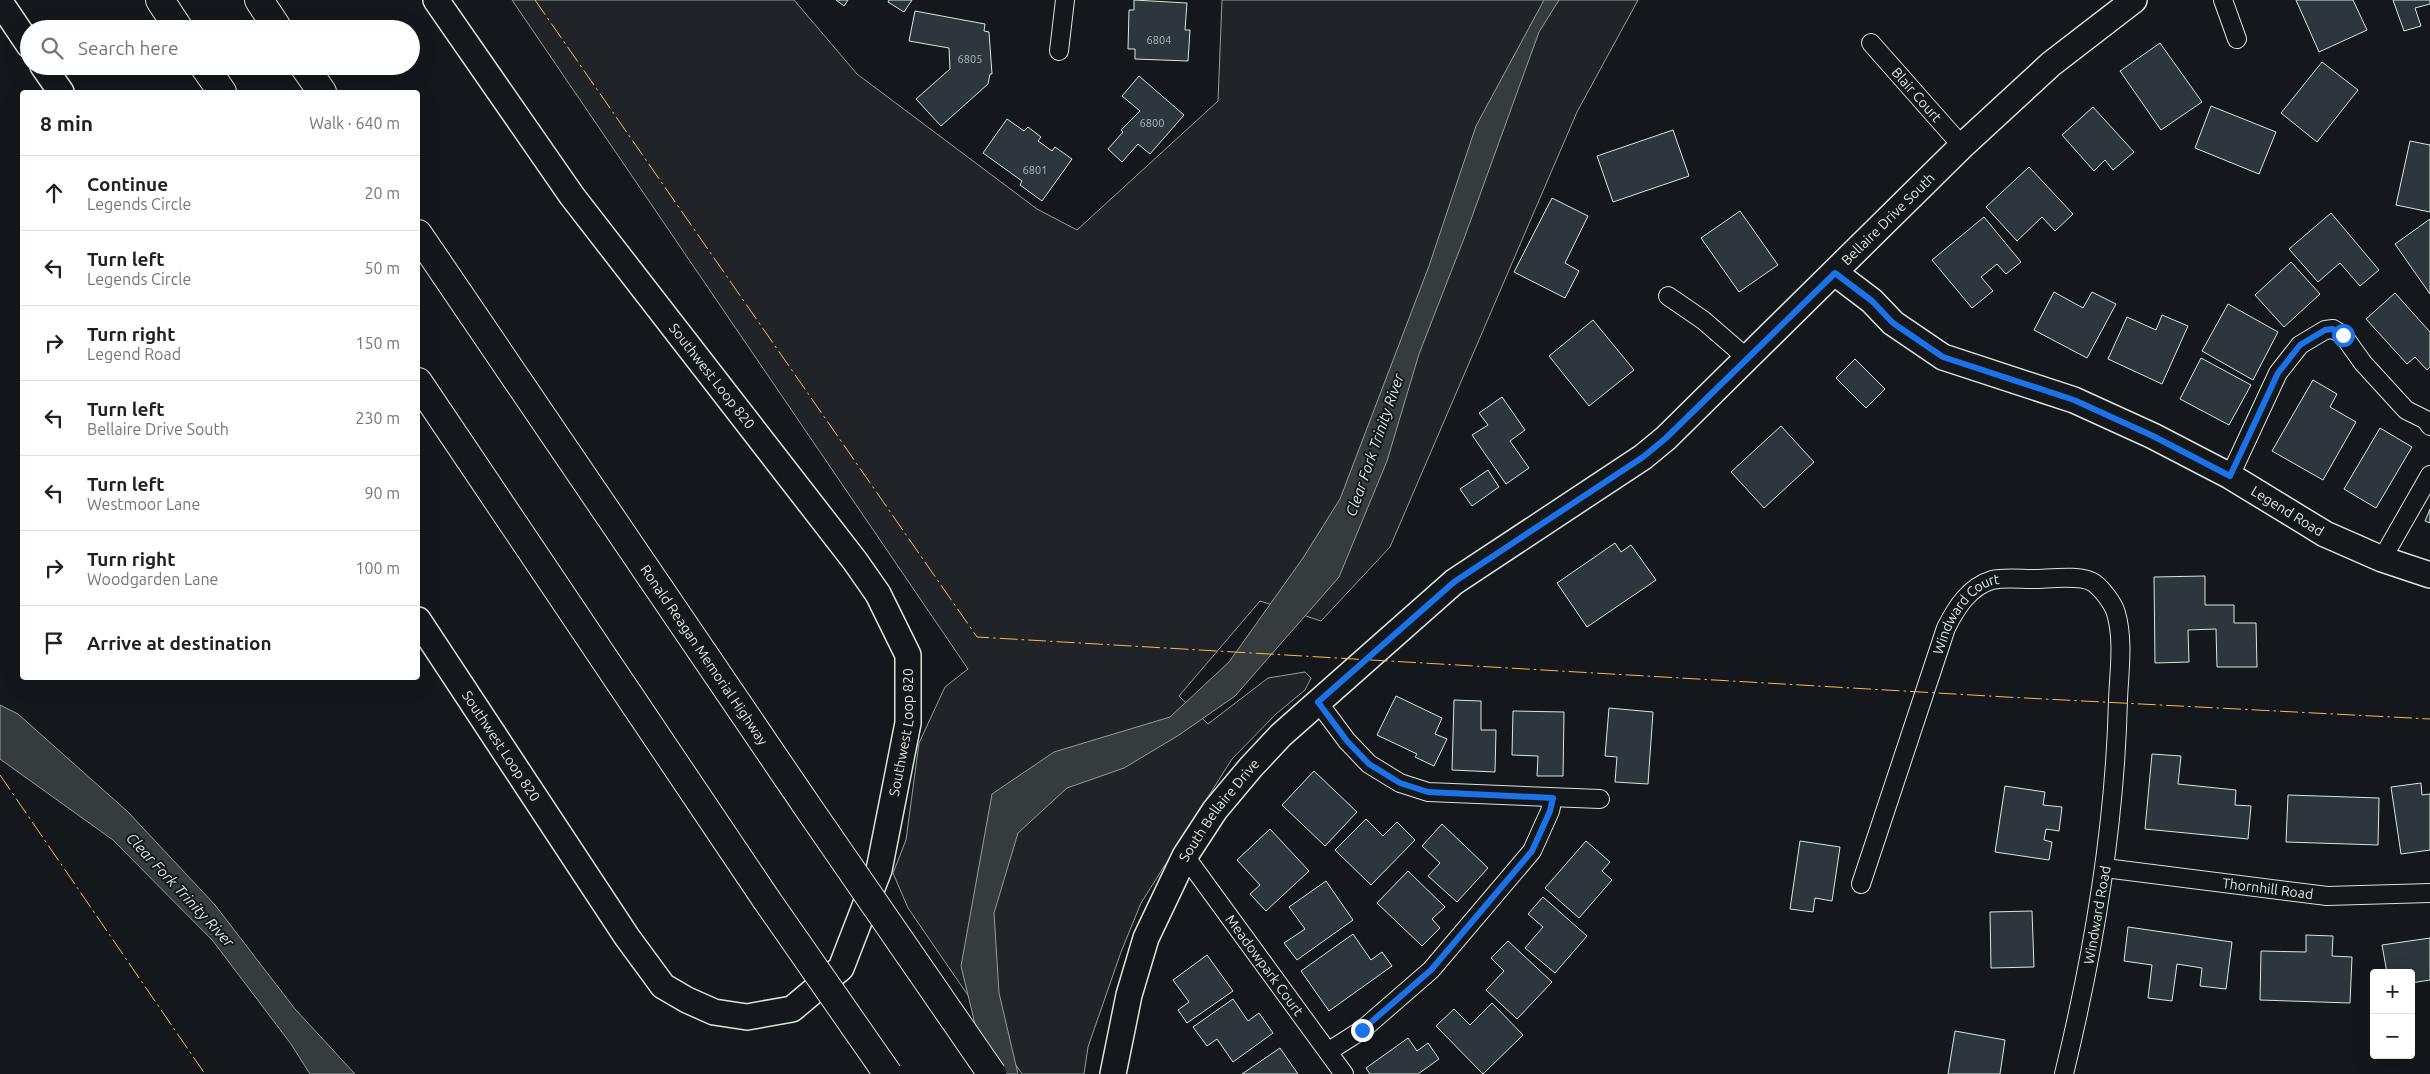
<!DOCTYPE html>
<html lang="en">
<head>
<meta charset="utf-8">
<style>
	:root { --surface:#fff; --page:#f6f6f6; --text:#202124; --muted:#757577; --line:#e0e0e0 }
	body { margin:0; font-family:Ubuntu,sans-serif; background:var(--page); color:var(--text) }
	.controls { position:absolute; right:15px; bottom:15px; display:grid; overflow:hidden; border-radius:5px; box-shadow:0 5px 20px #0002 }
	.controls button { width:45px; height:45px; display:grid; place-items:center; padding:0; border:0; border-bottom:1px solid var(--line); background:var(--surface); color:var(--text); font:25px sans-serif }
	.stop { position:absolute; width:15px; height:15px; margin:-11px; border:4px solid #1a73e8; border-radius:50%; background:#fff }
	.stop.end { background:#1a73e8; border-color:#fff; box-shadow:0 1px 5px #0008 }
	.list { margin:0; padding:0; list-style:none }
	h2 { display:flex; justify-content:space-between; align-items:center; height:65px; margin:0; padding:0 20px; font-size:21px }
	h2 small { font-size:16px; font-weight:400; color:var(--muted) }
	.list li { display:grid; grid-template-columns:32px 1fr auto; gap:15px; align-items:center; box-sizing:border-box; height:75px; padding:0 20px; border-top:1px solid var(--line) }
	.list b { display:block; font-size:19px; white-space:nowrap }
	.list p { margin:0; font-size:16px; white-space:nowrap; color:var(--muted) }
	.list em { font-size:16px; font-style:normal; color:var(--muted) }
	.icon { flex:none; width:28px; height:28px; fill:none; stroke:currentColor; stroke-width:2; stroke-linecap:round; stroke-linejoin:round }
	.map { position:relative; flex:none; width:2430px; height:1074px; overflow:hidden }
	.search { position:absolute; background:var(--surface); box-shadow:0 5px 20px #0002; left:20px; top:20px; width:400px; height:55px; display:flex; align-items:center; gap:12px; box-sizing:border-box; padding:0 18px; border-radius:28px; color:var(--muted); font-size:19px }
	.panel { position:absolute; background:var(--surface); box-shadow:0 5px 20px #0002; left:20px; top:90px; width:400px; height:590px; border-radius:5px }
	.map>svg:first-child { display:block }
	.green { fill:#202428; stroke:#939e99 }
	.water { fill:#363b3e; stroke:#939e99 }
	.building { fill:#2c363c; stroke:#d8e6dc }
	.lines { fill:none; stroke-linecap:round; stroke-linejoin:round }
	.street-casing { stroke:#d8e6dc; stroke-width:20 }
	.secondary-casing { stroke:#d8e6dc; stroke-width:28 }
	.highway-casing { stroke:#d8e6dc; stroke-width:30 }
	.street { stroke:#14181c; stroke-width:18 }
	.secondary { stroke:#14181c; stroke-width:25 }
	.highway { stroke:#14181c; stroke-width:28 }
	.highway-bridge-casing { stroke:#d8e6dc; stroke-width:30; stroke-linecap:butt }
	.highway-bridge { stroke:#14181c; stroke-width:28 }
	.power { stroke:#ffb74d; stroke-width:1; stroke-dasharray:18 4 2.5 4; stroke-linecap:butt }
	.route { stroke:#1a73e8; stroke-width:6 }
	.labels { text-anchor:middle; stroke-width:4; stroke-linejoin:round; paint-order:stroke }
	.number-label { font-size:11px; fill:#adbab4 }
	.street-label { font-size:14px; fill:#d8e6dc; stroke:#14181c }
	.water-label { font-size:15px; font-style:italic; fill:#d8e6dc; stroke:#14181c }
</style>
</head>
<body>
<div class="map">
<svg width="2430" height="1074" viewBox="0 0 2430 1074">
	<rect width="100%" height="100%" fill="#14181c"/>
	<polygon class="green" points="512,0 794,0 857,74 1037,209 1077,230 1218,101 1222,0 1638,0 1577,112 1390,547 1321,621 1260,601 1179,696 1208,724 1268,678 1305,672 1311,678 1305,690 1276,714 1232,759 1141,903 1121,952 1088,1047 1084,1074 1022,1074 908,908 893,873 906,840 919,743 945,687 968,669"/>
	<g class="water">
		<polygon points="1544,0 1559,0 1539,32 1465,236 1419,354 1387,461 1339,577 1235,696 1179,735 1124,768 1067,788 1018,833 994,913 999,993 1018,1074 987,1074 961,966 992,794 1054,752 1170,717 1229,662 1303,558 1340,499 1429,266 1476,126"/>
		<polygon points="0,705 18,714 128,812 215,905 295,1009 355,1074 310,1074 291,1044 213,941 113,840 0,759"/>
	</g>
	<g class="building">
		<polygon points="836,0 848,0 844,6"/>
		<polygon points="889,0 912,0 904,12 888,2"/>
		<polygon points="1134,0 1187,3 1185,30 1190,30 1188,61 1135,59 1135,49 1128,49 1129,10 1134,10"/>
		<polygon points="2296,0 2353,0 2367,30 2319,52"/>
		<polygon points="2393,0 2430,0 2430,4 2415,8 2421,26 2404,31"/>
		<polygon points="915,11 985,24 984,31 989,32 992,74 990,74 988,84 941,126 916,99 950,69 949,48 909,41"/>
		<polygon points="2160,43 2202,102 2161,130 2120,71"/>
		<polygon points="2322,62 2358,90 2317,142 2281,113"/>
		<polygon points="1139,76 1184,115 1150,154 1138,144 1122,162 1108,149 1123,132 1121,130 1140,111 1122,96"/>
		<polygon points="2211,106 2276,132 2259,174 2195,148"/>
		<polygon points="2093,107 2134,152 2113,170 2105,160 2094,171 2062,135"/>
		<polygon points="1007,119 1024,131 1028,127 1041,137 1038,141 1052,151 1055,147 1072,159 1042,201 1020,185 1022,181 983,153"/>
		<polygon points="1673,130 1689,176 1613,202 1597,156"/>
		<polygon points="2410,141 2430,145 2430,212 2396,205"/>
		<polygon points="2029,167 2073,214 2055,231 2042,217 2017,241 1986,207"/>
		<polygon points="1552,198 1588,216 1565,263 1579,271 1565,298 1514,272"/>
		<polygon points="1740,211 1778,265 1739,292 1701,238"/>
		<polygon points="2331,213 2379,270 2360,286 2340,263 2318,282 2289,249"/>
		<polygon points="1984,217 2021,262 2006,274 1997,264 1981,277 1993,291 1972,308 1932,260"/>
		<polygon points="2430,219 2430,294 2395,244"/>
		<polygon points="2291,262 2320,294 2284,327 2255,295"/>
		<polygon points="2054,292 2083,308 2092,292 2116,304 2087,358 2034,330"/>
		<polygon points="2395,293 2430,332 2430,367 2427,370 2415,357 2407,364 2366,319"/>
		<polygon points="2228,304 2278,332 2253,380 2202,351"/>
		<polygon points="2162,315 2188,326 2162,384 2108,359 2127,317 2156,330"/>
		<polygon points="1593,320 1634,370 1589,406 1549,356"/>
		<polygon points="2201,358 2251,385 2229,425 2180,399"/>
		<polygon points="1855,359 1885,389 1866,408 1836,378"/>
		<polygon points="2313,380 2337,394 2330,407 2356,422 2323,480 2272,451"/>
		<polygon points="1502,397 1525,430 1510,441 1529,468 1506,484 1472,435 1488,425 1479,413"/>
		<polygon points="1781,426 1814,462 1764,508 1731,472"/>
		<polygon points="2380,428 2412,447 2376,508 2344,489"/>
		<polygon points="1488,470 1499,487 1472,506 1460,489"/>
		<polygon points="2430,509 2430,523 2425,521"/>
		<polygon points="1615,543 1621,552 1631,545 1656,580 1587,627 1557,583"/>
		<polygon points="2205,576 2205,605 2234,605 2234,623 2256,623 2257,667 2217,667 2216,629 2188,630 2189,662 2155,663 2154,577"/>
		<polygon points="1396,696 1442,718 1435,734 1447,739 1434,766 1415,757 1417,754 1377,735"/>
		<polygon points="1454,700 1481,701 1481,730 1496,730 1495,772 1452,770"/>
		<polygon points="1609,708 1653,712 1648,784 1615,782 1617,757 1605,756"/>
		<polygon points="1513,711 1564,712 1563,776 1537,776 1538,756 1512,755"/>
		<polygon points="2152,754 2181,756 2178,784 2236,790 2235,805 2251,806 2248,839 2145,829"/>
		<polygon points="1314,771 1357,812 1325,846 1282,805"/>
		<polygon points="2421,783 2422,795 2430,794 2430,850 2401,854 2391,787"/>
		<polygon points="2005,786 2045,792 2043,805 2062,807 2059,831 2046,829 2044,840 2052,842 2049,860 1995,852"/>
		<polygon points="2288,795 2379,798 2378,845 2286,842"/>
		<polygon points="1366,819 1383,836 1397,822 1415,840 1371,885 1335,850"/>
		<polygon points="1442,824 1488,868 1457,902 1428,876 1440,863 1422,846"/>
		<polygon points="1270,829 1309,871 1266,911 1250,894 1260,885 1237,860"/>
		<polygon points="1586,841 1610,862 1602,871 1612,880 1579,918 1545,888"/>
		<polygon points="1800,841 1840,847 1832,901 1815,898 1813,912 1790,909"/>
		<polygon points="1408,871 1445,907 1432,919 1440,928 1422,946 1377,903"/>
		<polygon points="1326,881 1353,920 1297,960 1284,943 1305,929 1289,907"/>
		<polygon points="1543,897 1587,936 1555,973 1525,948 1543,927 1528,914"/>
		<polygon points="2032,911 2034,967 1991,968 1990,912"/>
		<polygon points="2128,927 2232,942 2226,989 2200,986 2202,968 2177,964 2172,1001 2148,998 2152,965 2124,961"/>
		<polygon points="1353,934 1371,960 1382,952 1392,966 1329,1011 1301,971"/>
		<polygon points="2306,935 2333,936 2332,956 2352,957 2350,1003 2260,1000 2261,951 2306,952"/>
		<polygon points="2430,938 2430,980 2411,983 2411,973 2387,973 2382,945"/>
		<polygon points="1508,941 1552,982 1517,1019 1486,990 1504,971 1491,958"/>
		<polygon points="1207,955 1233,991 1187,1023 1178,1010 1189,1002 1173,980"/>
		<polygon points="1233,999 1248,1021 1259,1013 1273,1033 1233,1062 1217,1039 1207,1046 1193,1027"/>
		<polygon points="1492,1003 1523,1035 1483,1074 1436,1026 1454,1009 1470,1025"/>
		<polygon points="1955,1031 2005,1040 2000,1074 1948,1074"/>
		<polygon points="1408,1038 1417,1051 1428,1043 1439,1059 1418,1074 1370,1074 1366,1068"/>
		<polygon points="1280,1048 1298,1074 1242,1074"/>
	</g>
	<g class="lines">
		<g class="street-casing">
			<g id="street">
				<polyline points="2223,0 2237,39"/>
				<path id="s1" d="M1871 43 1962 146"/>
				<polyline points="1059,51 1065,0"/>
				<polyline points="1668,296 1703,320 1748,359"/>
				<polyline points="2230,476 2278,373 2300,345 2325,330 2333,329 2343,335 2363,363 2406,410 2426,420 2430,426"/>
				<polyline points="2382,559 2430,475"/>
				<polyline points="1318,702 1347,741 1369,764 1400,783 1428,792 1600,799"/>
				<path id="s2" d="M1185 856 1344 1074"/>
				<path id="s3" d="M2105 868 2327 896 2430 893"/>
				<path id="s4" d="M1861 884 1946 628C1956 608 1969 587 1992 580 2004 577 2021 579 2034 579 2048 579 2082 574 2094 583 2102 589 2113 603 2116 613 2124 640 2119 673 2118 700 2115 827 2094 951 2064 1074"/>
				<polyline points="1329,1051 1362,1030 1431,970 1532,851 1550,811 1553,798"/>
			</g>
		</g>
		<g class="secondary-casing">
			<g id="secondary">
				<polyline points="0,2 29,45"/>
				<polyline points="43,66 61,92"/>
				<path id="s5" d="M1835 273 1872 301 1893 323 1943 357 2074 400 2153 436 2230 476 2325 534 2382 559 2430 575"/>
				<path id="s6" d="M418 620 627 937 663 986 687 1000 714 1012 747 1017 792 1009 841 968 879 870 908 723V655L878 594 855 561 572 196 436 0"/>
				<path id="s7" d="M1113 1074 1129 995 1146 938 1185 856 1215 810 1251 767 1281 735 1454 582 1643 457 1666 438 1962 146 2051 64 2134 0"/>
			</g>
		</g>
		<g class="highway-casing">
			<g id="highway">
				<polyline points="160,0 179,29"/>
				<polyline points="259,0 278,29"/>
				<polyline points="204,66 222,92"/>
				<polyline points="304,66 322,92"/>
				<path id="s8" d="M418 234 805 803"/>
				<polyline points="418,382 766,899"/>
			</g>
		</g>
		<use href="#street" class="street"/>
		<use href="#secondary" class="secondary"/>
		<use href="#highway" class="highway"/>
		<g class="highway-bridge-casing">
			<g id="highway-bridge">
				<polyline points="805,803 992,1074"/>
				<polyline points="766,899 888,1074"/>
			</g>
		</g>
		<use href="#highway-bridge" class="highway-bridge"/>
		<g class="power">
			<polyline points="535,0 977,637 2006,697 2430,719"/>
			<polyline points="0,775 205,1074"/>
		</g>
	</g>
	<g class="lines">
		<polyline class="route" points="1362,1030 1431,970 1532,851 1550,811 1553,798 1428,792 1400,783 1369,764 1347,741 1318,702 1454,582 1643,457 1666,438 1835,273 1872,301 1893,323 1943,357 2074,400 2153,436 2230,476 2278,373 2300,345 2325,330 2333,329 2343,335"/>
	</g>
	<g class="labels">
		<g class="number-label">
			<text x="1159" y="44">6804</text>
			<text x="970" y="63">6805</text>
			<text x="1152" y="127">6800</text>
			<text x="1035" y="174">6801</text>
		</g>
		<g class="street-label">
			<text dy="5" stroke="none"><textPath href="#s1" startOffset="69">Blair Court</textPath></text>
			<text dy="5" stroke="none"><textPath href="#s7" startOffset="1185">Bellaire Drive South</textPath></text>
			<text transform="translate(712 376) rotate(52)" y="5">Southwest Loop 820</text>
			<text dy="5" stroke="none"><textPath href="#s5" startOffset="516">Legend Road</textPath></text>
			<text dy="5" stroke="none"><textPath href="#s4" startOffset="294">Windward Court</textPath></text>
			<text dy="5" stroke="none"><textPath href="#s8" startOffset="509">Ronald Reagan Memorial Highway</textPath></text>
			<text dy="5" stroke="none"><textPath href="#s6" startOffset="886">Southwest Loop 820</textPath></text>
			<text dy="5" stroke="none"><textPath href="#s6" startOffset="151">Southwest Loop 820</textPath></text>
			<text dy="5" stroke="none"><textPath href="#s7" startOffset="288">South Bellaire Drive</textPath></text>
			<text dy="5" stroke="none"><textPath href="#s3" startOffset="164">Thornhill Road</textPath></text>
			<text transform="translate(2097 915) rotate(-80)" y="5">Windward Road</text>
			<text dy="5" stroke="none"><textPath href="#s2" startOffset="135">Meadowpark Court</textPath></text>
		</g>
		<g class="water-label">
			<text transform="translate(1375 445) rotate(-71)" y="5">Clear Fork Trinity River</text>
			<text transform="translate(180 890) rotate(47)" y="5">Clear Fork Trinity River</text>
		</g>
	</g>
</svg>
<div class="controls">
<button>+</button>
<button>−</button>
</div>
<div class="stop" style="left:2343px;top:335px"></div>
<div class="stop end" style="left:1362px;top:1030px"></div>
<div class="search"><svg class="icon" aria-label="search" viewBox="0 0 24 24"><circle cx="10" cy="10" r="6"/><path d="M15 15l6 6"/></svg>Search here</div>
<section class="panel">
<h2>8 min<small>Walk · 640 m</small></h2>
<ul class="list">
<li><svg class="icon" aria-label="ahead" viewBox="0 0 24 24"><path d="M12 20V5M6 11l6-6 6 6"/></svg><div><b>Continue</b><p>Legends Circle</p></div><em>20 m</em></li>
<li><svg class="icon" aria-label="left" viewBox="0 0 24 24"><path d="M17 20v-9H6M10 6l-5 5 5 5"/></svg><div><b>Turn left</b><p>Legends Circle</p></div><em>50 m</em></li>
<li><svg class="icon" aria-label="right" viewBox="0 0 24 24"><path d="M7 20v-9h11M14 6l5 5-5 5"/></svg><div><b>Turn right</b><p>Legend Road</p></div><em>150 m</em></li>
<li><svg class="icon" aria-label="left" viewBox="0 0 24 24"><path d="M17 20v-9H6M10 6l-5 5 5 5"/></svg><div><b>Turn left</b><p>Bellaire Drive South</p></div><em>230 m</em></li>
<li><svg class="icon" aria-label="left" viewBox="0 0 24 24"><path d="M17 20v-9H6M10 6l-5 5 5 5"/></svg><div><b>Turn left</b><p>Westmoor Lane</p></div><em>90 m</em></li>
<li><svg class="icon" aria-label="right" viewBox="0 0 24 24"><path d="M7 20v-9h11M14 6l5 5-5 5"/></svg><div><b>Turn right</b><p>Woodgarden Lane</p></div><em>100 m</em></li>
<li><svg class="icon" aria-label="arrive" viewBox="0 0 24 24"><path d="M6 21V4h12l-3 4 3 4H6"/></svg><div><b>Arrive at destination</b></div></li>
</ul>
</section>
</div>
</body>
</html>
